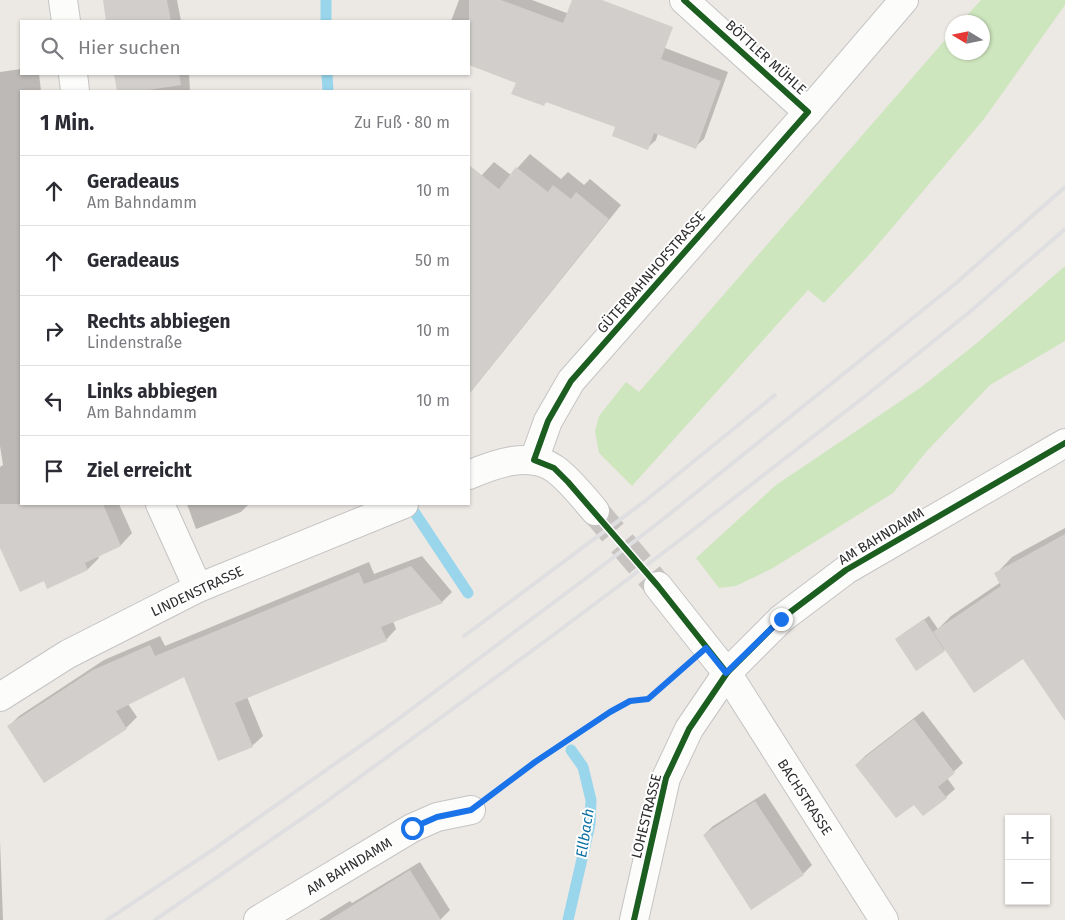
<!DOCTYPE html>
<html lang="de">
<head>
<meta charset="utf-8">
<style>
	:root { --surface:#fff; --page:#f7f7f7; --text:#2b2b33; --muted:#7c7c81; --line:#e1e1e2 }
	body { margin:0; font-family:"Fira Sans",sans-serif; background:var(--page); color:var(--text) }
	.controls { position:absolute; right:15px; bottom:15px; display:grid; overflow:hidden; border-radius:0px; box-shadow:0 1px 4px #0004 }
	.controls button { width:45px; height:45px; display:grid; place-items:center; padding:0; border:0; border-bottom:1px solid var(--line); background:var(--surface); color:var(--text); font:25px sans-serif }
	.compass { position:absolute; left:945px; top:15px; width:45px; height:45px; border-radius:50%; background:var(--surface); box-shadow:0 1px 4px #0004; rotate:280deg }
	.stop { position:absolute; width:15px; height:15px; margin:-11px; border:4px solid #1a73e8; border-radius:50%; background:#fff }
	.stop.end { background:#1a73e8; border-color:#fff; box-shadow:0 1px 5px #0008 }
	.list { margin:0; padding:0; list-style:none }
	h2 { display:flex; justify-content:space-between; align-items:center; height:65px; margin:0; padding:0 20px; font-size:21px }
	h2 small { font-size:16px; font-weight:400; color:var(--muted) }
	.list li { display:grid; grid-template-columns:32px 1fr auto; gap:15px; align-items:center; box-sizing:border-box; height:70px; padding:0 20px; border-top:1px solid var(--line) }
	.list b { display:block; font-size:19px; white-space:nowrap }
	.list p { margin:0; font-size:16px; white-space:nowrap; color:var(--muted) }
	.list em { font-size:16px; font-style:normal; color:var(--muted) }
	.icon { flex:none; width:28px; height:28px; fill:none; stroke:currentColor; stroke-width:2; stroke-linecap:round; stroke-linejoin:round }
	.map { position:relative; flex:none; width:1065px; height:920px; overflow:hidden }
	.search { position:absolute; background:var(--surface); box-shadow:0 1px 4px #0004; left:20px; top:20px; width:450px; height:55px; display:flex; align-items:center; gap:12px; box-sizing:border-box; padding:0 18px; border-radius:0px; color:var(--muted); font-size:19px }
	.panel { position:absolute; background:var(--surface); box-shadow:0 1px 4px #0004; left:20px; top:90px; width:450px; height:415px; border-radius:0px }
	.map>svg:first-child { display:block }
	.green { fill:#cee6be }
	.shadow { fill:#0003 }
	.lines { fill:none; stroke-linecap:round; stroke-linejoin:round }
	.stream { stroke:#99d6ec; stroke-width:11 }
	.building { fill:#d1cecb }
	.tertiary-tunnel { stroke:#c6c3c0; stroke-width:28; stroke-dasharray:28 14; stroke-linecap:butt }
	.minor-casing { stroke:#c5c4c5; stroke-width:30 }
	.tertiary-casing { stroke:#c5c4c5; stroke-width:30 }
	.path { stroke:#c9c9c8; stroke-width:3; stroke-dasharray:4 2.5; stroke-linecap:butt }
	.minor { stroke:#fcfcfb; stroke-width:28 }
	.tertiary { stroke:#fcfcfb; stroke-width:28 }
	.rail { stroke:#dfdfe1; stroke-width:4 }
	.cycleway-casing { stroke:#fff; stroke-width:9 }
	.cycleway { stroke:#1b5e20; stroke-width:6 }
	.route { stroke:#1a73e8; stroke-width:6 }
	.labels { text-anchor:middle; stroke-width:4; stroke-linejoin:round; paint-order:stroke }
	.street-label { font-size:14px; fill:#2e2e2e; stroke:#fff }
	.water-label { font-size:15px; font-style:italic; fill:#0d6fa3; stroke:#fff }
</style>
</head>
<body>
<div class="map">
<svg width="1065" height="920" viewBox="0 0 1065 920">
	<rect width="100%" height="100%" fill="#ece8e4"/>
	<g class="green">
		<polygon points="981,0 1065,0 1065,5 984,119 869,255 824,303 808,290 632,486 599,453 595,431 599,416 626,382 639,392 952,32 952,52 982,52 982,22 961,22"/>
		<polygon points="1065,266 1065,341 990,385 926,452 893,493 773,568 736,586 719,588 696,558 776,485 920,388 977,343"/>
	</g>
	<g class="shadow">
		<polygon points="105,0 177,0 181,21 108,21"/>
		<polygon points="459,0 532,0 572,15 573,13 728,72 704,139 695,147 658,133 656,140 647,148 617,127 547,101 543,105 518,82 469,63 469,21 451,21"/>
		<polygon points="21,69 21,74 39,74 41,91 21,91 21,504 119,504 132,533 121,545 98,555 99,558 88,569 48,587 45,579 0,545 0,467 3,465 0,446 0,72"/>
		<polygon points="116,74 189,74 190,91 119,91"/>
		<polygon points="530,154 561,179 568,172 584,185 590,179 621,205 469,394 469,267 477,256 469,249 469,189 494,162 511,175"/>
		<polygon points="187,504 249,504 241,512 196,529"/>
		<polygon points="1065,528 1065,706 1024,657 946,648 944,650 901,635 929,616 938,629 951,616 1001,582 996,574 1012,557"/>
		<polygon points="422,556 452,592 442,602 393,621 396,629 386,640 247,697 263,736 252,746 185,676 128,704 137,717 126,728 44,781 9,726 19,716 104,660 160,636 165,646 369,562 374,574"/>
		<polygon points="923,711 963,763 947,778 955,789 946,797 915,803 856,765 865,756"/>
		<polygon points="765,793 812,865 803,874 704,835 713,826"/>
		<polygon points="0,840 3,920 0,920"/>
		<polygon points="420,862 450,910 440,920 319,920 350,901 352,903"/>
	</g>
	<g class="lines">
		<g class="stream">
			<polyline points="326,0 326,21"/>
			<polyline points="327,74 328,91"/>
			<polyline points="409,504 468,593"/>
			<polyline points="568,920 590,824 591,800 583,767 571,750"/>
		</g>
	</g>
	<g class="building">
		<polygon points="103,0 167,0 171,21 106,21"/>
		<polygon points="469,0 501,0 563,23 572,0 602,0 673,27 661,59 721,81 696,149 654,133 648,150 612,136 615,127 546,102 544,106 511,94 516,83 469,65"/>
		<polygon points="114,74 179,74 181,85 142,91 117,91"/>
		<polygon points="469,165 499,189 516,167 548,192 553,185 571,199 576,192 609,219 469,394"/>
		<polygon points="0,504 103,504 121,546 85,563 88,570 47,589 44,581 20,592 0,548"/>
		<polygon points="1065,534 1065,721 1023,659 974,693 933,632 1001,586 994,573"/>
		<polygon points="411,566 443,603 381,627 387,641 235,703 253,747 218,761 184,677 116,711 127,729 44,783 7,726 93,670 150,645 155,656 359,572 364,584"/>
		<polygon points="924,619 945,651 916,671 895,639"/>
		<polygon points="914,719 955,773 938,787 947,798 923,816 914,805 896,818 855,765"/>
		<polygon points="755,801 804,875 751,910 703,835"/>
		<polygon points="410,870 441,920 329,920 376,891"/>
	</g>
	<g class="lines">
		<polyline class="tertiary-tunnel" points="595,511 658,586"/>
		<g class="minor-casing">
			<g id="minor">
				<polyline points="63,0 66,21"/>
				<polyline points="684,0 808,112"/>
				<polyline points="73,74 75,91"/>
				<polyline points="534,460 548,421 571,381 808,112 904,0"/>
				<polyline points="160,504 198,588"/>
				<polyline points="727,673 884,920"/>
				<polyline points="258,920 412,828 437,817 471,810"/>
			</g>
		</g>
		<g class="tertiary-casing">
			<g id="tertiary">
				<path d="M469 475C494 464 529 451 555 469 570 480 583 497 595 511"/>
				<polyline points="658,586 727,673"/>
				<polyline points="0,697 68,654 198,588 404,504"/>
				<polyline points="634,920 666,778 689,729 727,673 781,619 846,570 1065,443"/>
			</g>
		</g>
		<polyline class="path" points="497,791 535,762 610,712 630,701 648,699 681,670"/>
		<use href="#minor" class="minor"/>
		<use href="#tertiary" class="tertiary"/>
		<g class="rail">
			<polyline points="464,636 645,501 775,395"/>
			<polyline points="107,920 211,851 393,723 593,573 662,520 955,284 1065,187"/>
			<polyline points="155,920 323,804 548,639 680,540 868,394 972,310 1065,229"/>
		</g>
		<g class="cycleway-casing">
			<g id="cycleway">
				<polyline points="684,0 808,112 571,381 548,421 534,460 554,468 568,482 658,586 727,673"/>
				<polyline points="634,920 666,778 689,729 727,673 781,619 846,570 1065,443"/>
			</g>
		</g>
		<use href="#cycleway" class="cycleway"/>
	</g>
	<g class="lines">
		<polyline class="route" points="412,828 437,817 471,810 535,762 610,712 630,701 648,699 706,648 726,673 781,619"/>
	</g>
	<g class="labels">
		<g class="street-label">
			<text transform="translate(766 57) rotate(42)" y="5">BÖTTLER MÜHLE</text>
			<text transform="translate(651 272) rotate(-49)" y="5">GÜTERBAHNHOFSTRASSE</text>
			<text transform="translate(881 536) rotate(-31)" y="5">AM BAHNDAMM</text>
			<text transform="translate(197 591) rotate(-25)" y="5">LINDENSTRASSE</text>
			<text transform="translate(805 797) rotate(57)" y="5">BACHSTRASSE</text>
			<text transform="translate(646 816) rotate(-76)" y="5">LOHESTRASSE</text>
			<text transform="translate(349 866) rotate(-31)" y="5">AM BAHNDAMM</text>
		</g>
		<g class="water-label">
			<text transform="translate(585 833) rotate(-81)" y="5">Ellbach</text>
		</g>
	</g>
</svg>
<div class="controls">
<button>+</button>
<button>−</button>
</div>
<svg class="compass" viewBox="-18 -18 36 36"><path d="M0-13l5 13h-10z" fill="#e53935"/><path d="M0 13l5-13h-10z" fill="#7c7c81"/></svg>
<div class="stop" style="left:412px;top:828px"></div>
<div class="stop end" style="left:781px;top:619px"></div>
<div class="search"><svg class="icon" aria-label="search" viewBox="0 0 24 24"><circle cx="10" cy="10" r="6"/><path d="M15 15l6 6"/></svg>Hier suchen</div>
<section class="panel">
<h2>1 Min.<small>Zu Fuß · 80 m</small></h2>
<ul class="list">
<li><svg class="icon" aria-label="ahead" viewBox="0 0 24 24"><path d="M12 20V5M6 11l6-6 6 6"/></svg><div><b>Geradeaus</b><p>Am Bahndamm</p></div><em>10 m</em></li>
<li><svg class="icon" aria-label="ahead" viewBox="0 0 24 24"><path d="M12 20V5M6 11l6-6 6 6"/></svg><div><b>Geradeaus</b></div><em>50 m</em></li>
<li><svg class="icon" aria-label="right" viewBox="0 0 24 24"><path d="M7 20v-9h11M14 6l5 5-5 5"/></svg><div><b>Rechts abbiegen</b><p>Lindenstraße</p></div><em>10 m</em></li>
<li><svg class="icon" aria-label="left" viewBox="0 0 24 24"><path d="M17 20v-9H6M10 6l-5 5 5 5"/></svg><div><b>Links abbiegen</b><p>Am Bahndamm</p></div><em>10 m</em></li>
<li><svg class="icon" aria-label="arrive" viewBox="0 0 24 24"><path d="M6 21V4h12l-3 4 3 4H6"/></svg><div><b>Ziel erreicht</b></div></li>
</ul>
</section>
</div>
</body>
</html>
